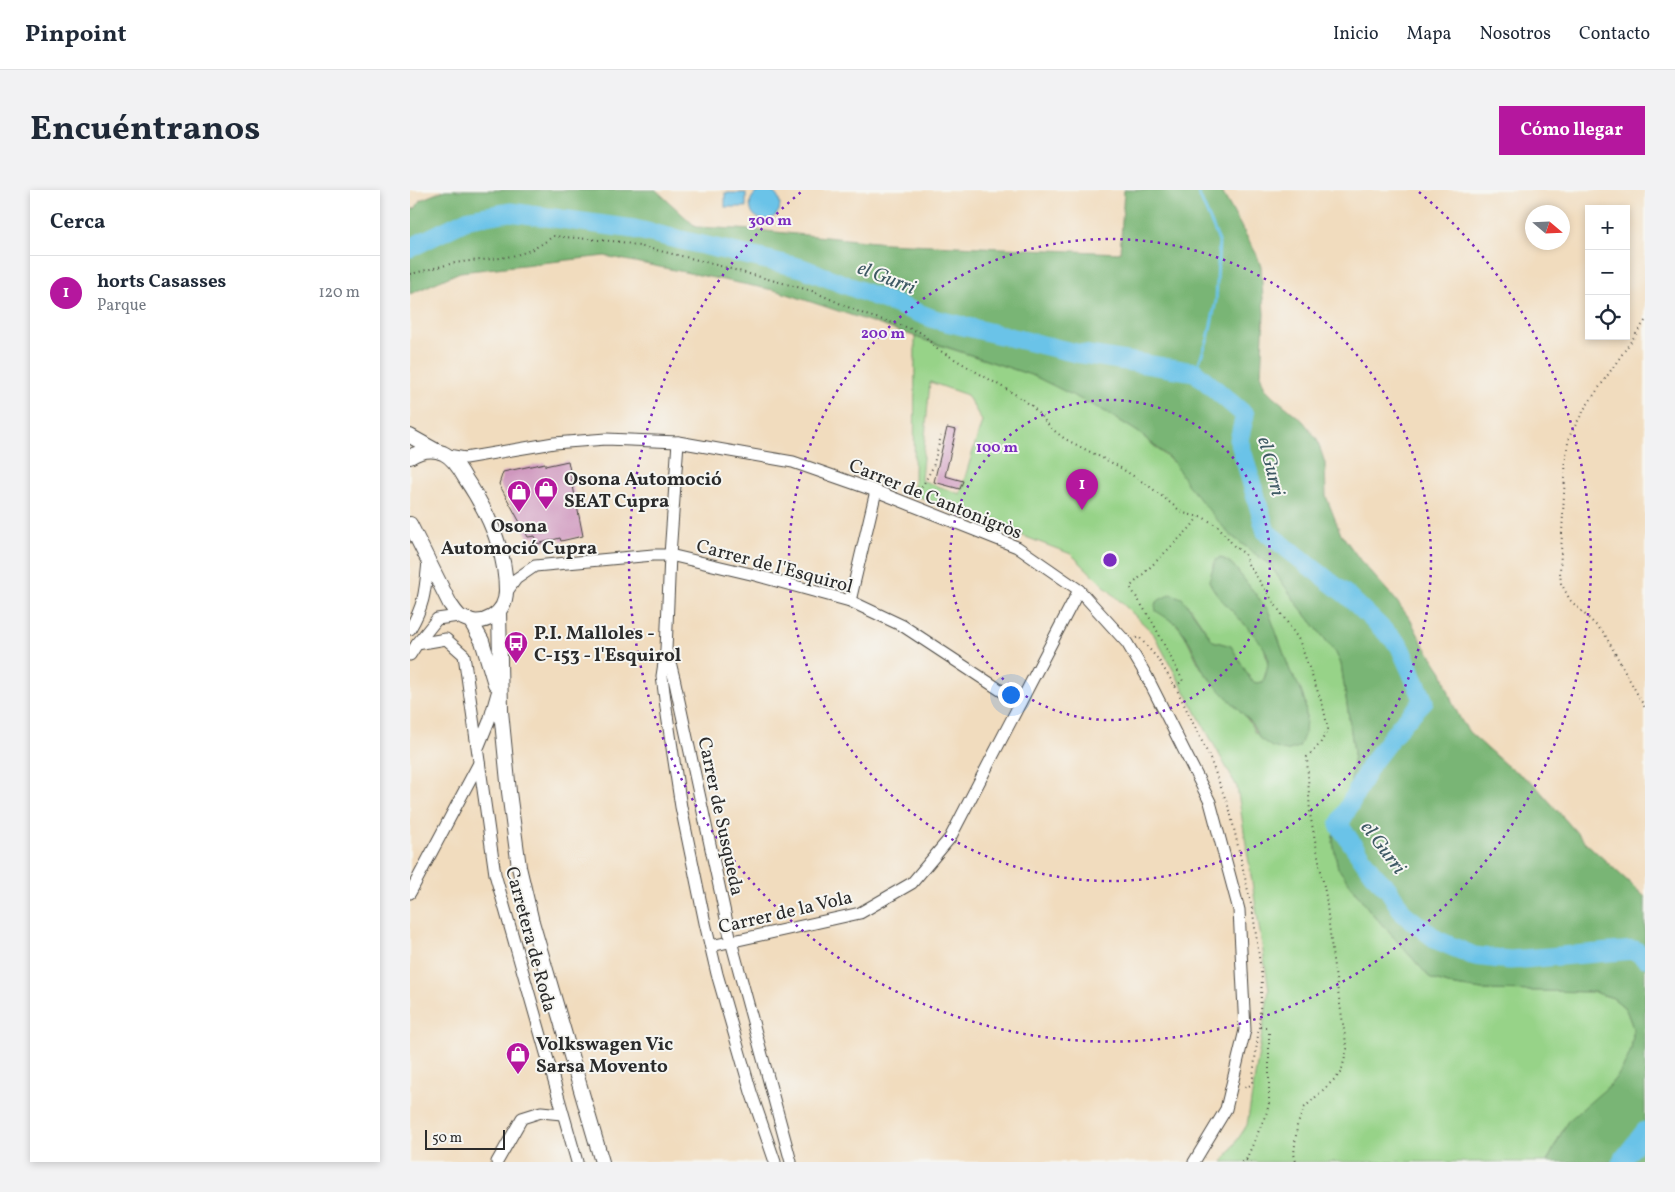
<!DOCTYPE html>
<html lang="es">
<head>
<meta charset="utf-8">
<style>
	:root { --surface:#fff; --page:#f2f2f3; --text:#1f2937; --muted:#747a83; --line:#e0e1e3; --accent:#b5179e }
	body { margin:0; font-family:Vollkorn,serif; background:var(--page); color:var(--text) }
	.controls { position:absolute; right:15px; top:15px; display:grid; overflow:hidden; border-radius:0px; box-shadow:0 2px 8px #0003 }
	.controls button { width:45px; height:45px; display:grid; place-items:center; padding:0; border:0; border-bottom:1px solid var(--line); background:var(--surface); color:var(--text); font:25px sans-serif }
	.compass { position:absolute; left:1115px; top:15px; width:45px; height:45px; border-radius:50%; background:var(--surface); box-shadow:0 2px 8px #0003; rotate:109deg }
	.scale { position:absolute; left:15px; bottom:12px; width:80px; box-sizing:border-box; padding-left:5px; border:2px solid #2b2b2b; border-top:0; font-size:14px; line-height:18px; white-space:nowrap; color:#2b2b2b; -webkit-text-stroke:4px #f6f6f2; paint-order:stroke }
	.you { position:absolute; left:600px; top:504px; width:18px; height:18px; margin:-12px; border:4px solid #fff; border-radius:50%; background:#1a73e8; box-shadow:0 0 0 8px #1a73e833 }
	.badge { display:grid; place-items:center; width:32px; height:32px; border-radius:50%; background:var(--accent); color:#fff; font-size:16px; font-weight:700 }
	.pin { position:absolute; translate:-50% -41px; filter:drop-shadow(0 1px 2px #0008) }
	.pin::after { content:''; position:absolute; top:26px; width:18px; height:15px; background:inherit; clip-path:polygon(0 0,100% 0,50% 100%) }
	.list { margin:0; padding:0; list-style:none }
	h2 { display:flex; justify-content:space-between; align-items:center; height:65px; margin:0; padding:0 20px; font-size:21px }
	h2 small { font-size:16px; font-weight:400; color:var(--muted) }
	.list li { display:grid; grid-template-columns:32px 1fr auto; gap:15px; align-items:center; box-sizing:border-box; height:75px; padding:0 20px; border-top:1px solid var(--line) }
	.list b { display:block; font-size:19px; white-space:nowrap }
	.list p { margin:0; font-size:16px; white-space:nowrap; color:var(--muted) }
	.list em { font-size:16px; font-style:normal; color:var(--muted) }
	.icon { flex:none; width:28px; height:28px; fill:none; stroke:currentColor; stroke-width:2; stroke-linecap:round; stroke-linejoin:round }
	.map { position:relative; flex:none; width:1235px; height:972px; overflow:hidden; border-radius:0px }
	header { display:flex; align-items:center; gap:30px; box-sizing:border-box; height:70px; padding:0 25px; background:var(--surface); border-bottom:1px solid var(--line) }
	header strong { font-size:24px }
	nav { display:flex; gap:28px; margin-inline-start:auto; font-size:18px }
	.intro { display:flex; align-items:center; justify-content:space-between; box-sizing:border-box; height:120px; padding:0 30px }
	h1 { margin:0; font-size:35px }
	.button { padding:12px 22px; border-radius:0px; background:var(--accent); color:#fff; font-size:18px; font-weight:700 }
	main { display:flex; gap:30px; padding:0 30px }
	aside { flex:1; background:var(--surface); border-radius:0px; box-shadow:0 2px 8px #0003 }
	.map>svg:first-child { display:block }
	.green { fill:#97d388; stroke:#617f5a; fill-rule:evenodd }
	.forest { fill:#79b574; stroke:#527050 }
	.water { fill:#6ac3e8; stroke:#4a778a }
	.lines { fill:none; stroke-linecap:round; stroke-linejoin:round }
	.stream { stroke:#6ac3e8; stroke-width:3 }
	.river { stroke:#6ac3e8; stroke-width:19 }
	.building { fill:#cf97be }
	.minor-casing { stroke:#494641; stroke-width:13 }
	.tertiary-casing { stroke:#494641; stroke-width:16 }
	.path { stroke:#494641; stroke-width:2; stroke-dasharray:1 4; stroke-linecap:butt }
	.minor { stroke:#fff; stroke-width:11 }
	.tertiary { stroke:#fff; stroke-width:14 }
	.ring { fill:none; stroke:#7b2cbf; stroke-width:2.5; stroke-dasharray:2.5 5 }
	.labels { text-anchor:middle; stroke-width:4; stroke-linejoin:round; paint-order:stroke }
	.poi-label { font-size:19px; font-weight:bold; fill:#2b2b2b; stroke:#f6f6f2; text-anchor:start }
	.street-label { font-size:19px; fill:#2b2b2b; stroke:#f6f6f2 }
	.water-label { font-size:20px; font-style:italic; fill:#3e5964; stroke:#f6f6f2 }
	.centre { fill:#7b2cbf; stroke:#f6f6f2; stroke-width:2.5 }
	.ring-label { font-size:15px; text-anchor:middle; font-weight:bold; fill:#7b2cbf; stroke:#f6f6f2; stroke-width:4; stroke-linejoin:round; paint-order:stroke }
</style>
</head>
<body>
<header>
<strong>Pinpoint</strong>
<nav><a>Inicio</a><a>Mapa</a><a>Nosotros</a><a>Contacto</a></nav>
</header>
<div class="intro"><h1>Encuéntranos</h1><a class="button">Cómo llegar</a></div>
<main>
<aside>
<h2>Cerca<small></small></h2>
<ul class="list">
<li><span class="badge">1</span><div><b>horts Casasses</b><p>Parque</p></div><em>120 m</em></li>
</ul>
</aside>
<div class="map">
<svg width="1235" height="972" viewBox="0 0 1235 972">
	<rect width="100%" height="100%" fill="#f6f6f2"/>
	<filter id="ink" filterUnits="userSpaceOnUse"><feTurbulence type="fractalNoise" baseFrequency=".02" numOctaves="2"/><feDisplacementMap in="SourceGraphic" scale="10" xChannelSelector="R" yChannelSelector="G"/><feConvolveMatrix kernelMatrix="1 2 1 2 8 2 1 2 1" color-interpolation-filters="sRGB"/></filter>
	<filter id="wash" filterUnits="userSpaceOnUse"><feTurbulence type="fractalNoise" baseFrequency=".0096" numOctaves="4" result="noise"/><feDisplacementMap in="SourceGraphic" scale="20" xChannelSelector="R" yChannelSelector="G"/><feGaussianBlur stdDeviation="1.12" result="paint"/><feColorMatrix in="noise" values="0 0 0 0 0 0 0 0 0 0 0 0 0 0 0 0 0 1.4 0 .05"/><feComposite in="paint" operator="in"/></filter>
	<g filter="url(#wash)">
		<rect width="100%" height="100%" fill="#f1dcbe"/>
		<path class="green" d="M505 147 624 186 686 216 728 242 765 274 778 294 819 344 860 375 888 415 926 463 931 474 944 562 941 592 923 646V652L928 678 960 721 1021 789 1045 796 1072 800 1184 802 1203 808 1214 817 1217 822 1223 838V845L1221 860 1216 872 1209 884 1200 895 1154 937 1137 972H813L837 935 859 800 827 597 743 443 661 364 504 305ZM520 192 557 205 572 231 550 304 511 290ZM811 367 822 374 858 420 880 481 890 498 895 512 896 528 845 543C835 518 809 503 793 481 783 466 779 447 766 434 760 428 753 425 747 421L780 417 803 451 821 456 841 490 846 493 853 492 858 475 854 456 805 401 799 391 805 371Z"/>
		<g class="forest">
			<polygon points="35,0 246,0 286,37 346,40 476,53 710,63 714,0 811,0 847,65 851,77 854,124 851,187 855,198 864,207 893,231 907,249 915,273 916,306 930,342 950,370 985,409 1000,429 1012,452 1032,482 1042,512 1051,530 1059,542 1096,575 1124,594 1174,651 1235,707 1235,966 1230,972 1137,972 1157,932 1200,895 1209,884 1216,872 1221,860 1223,845 1223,838 1217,822 1214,817 1203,808 1184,802 1072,800 1045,796 1021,789 960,721 928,678 923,652 923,646 941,592 944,562 931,474 926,463 888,415 860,375 819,344 777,294 765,274 756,265 728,242 696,222 624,186 368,101 195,66 50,82 0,104 0,20 6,18 10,10"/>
			<path d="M810 367 822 374 858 420 880 481 890 498 895 512 896 528 895 543 889 557 876 561 862 557 850 549 840 531 807 497 793 481 780 453 768 435 746 421 745 414 749 410 761 404 772 408 776 413 803 451 821 456 841 490 846 493 853 492C864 464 855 458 838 438 826 424 805 406 799 391L805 371Z"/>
		</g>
		<g class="water">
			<circle cx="355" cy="15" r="15"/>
			<rect x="315" y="3" width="21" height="14"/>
		</g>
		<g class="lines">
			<polyline class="stream" points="785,182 798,149 806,111 809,51 787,0"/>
			<g class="river">
				<polyline points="0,58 59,29 100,22 224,39 392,78 524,129 666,163 785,182 835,225 829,250 856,342 938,406 989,455 1014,511 991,535 961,574 929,635 963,684 978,699 994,724 1027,750 1064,766 1100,770 1225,760 1235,768"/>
				<polyline points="1211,972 1235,941"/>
			</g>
		</g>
		<g id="blocks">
			<g class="building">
				<polygon points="537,238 546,240 535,286 553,291 550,299 524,292"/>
				<polygon points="158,271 173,346 151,351 150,348 127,354 125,346 118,347 89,294 93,282 135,273 135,276"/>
			</g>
		</g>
	</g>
	<g filter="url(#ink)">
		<use href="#blocks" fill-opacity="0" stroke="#494641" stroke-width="1"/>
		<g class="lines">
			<g class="minor-casing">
				<g id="minor">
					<polyline points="268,252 260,365 256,460 252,486 257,525 271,617 295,733 307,784 341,902 365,972"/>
					<polyline points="38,265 55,268 144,253 196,249 268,252 383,272 466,301 607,357 669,400 717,453 736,485 800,612 829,720 835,840 816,919 784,972"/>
					<polyline points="96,403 106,389 125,376 243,365 260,365 345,385 440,411 493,436 610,513"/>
					<polyline points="440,411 466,301"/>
					<path d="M0 439C15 413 15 401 18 371"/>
					<polyline points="7,454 36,449 54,465 85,684 167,972"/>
					<polyline points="258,464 264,488 321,751 381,972"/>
					<polyline points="0,465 7,454 27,429 49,426"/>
					<polyline points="68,558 79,531 87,503"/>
					<polyline points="0,703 69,573"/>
					<polyline points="301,756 450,723 502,693 540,648 669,400"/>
					<polyline points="87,972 112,928 131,922 152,924"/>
				</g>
			</g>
			<g class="tertiary-casing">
				<g id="tertiary">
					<polyline points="0,246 25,260"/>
					<path d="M0 267C10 261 21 258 33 263 42 267 50 279 55 288 78 322 96 360 96 401 96 424 73 438 53 428 47 426 44 419 40 414L0 334"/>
					<polyline points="89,421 91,521 99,602 109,677 122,732 192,972"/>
					<polyline points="60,430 72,451 85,494"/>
				</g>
			</g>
			<g class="path">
				<path d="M0 84C15 81 30 76 45 73 83 67 111 72 143 46L212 52 284 69 402 101 456 125 490 135 512 143 527 159 608 206 622 216 642 239 655 249 706 275 739 296 773 323 794 328 809 337 824 356 835 364 838 374 889 450 913 516 918 539 910 554 897 567 900 624 916 707 923 770 937 859 931 883 894 918 887 936 884 964 886 972"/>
				<polyline points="1235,131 1175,218 1159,247 1156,265 1150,382 1151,393 1160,410 1194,443 1235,518"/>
				<polyline points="507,306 523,277 531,246"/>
				<polyline points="726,448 729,447 748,469 765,496 799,566 820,621 843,723 852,789 849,837 842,894 837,897 833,896"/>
				<polyline points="765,496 773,491 743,433 720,397 781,337 788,327"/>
				<polyline points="836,970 843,972"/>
				<polyline points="832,972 836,970 857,922 859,913 859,837 850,837"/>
			</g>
			<use href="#minor" class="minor"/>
			<use href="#tertiary" class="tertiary"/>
		</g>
	</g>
	<g class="ring">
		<circle cx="700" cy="370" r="160"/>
		<circle cx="700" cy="370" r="321"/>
		<path d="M1009 2A481 481 0 1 1 391 2"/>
	</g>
	<defs>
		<g id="shop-pin" transform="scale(1.25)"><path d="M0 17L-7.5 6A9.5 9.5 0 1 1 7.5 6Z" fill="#b5179e" stroke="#f6f6f2"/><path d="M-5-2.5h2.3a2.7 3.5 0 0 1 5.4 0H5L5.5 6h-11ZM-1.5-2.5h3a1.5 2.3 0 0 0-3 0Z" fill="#fff"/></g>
		<g id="bus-pin" transform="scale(1.25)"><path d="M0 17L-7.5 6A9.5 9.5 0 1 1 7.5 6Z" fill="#b5179e" stroke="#f6f6f2"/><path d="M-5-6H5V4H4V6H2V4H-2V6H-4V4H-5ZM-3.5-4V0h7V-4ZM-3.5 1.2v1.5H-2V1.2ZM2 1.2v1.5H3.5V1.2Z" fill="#fff"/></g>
	</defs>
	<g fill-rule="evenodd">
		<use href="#shop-pin" x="136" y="299"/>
		<use href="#shop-pin" x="109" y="302"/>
		<use href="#bus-pin" x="106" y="453"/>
		<use href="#shop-pin" x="108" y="864"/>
	</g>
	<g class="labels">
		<g class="poi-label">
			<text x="154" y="295">Osona Automoció<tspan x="154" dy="22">SEAT Cupra</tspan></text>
			<text x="109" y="342" text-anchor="middle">Osona<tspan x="109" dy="22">Automoció Cupra</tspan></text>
			<text x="124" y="449">P.I. Malloles -<tspan x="124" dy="22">C-153 - l'Esquirol</tspan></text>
			<text x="126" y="860">Volkswagen Vic<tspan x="126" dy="22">Sarsa Movento</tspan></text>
		</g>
		<g class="street-label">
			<text transform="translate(526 308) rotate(22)" y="7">Carrer de Cantonigròs</text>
			<text transform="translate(365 375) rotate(15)" y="7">Carrer de l'Esquirol</text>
			<text transform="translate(312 626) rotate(78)" y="7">Carrer de Susqueda</text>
			<text transform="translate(375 721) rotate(-13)" y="7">Carrer de la Vola</text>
			<text transform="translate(122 749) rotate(75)" y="7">Carretera de Roda</text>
		</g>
		<g class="water-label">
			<text transform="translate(477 87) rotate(21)" y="7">el Gurri</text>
			<text transform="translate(862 276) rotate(76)" y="7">el Gurri</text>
			<text transform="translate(974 657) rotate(53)" y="7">el Gurri</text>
		</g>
	</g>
	<circle cx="700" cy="370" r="8" class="centre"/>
	<g class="ring-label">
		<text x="360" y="35">300 m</text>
		<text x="473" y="148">200 m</text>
		<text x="587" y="262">100 m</text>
	</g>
</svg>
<div class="controls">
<button>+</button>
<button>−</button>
<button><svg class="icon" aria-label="locate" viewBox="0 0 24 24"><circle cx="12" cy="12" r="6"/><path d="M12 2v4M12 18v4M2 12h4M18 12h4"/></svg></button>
</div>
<svg class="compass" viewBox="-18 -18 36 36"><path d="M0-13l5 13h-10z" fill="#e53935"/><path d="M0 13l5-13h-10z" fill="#747a83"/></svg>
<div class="scale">50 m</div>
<div class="you"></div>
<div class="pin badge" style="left:672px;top:320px">1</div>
</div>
</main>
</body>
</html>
